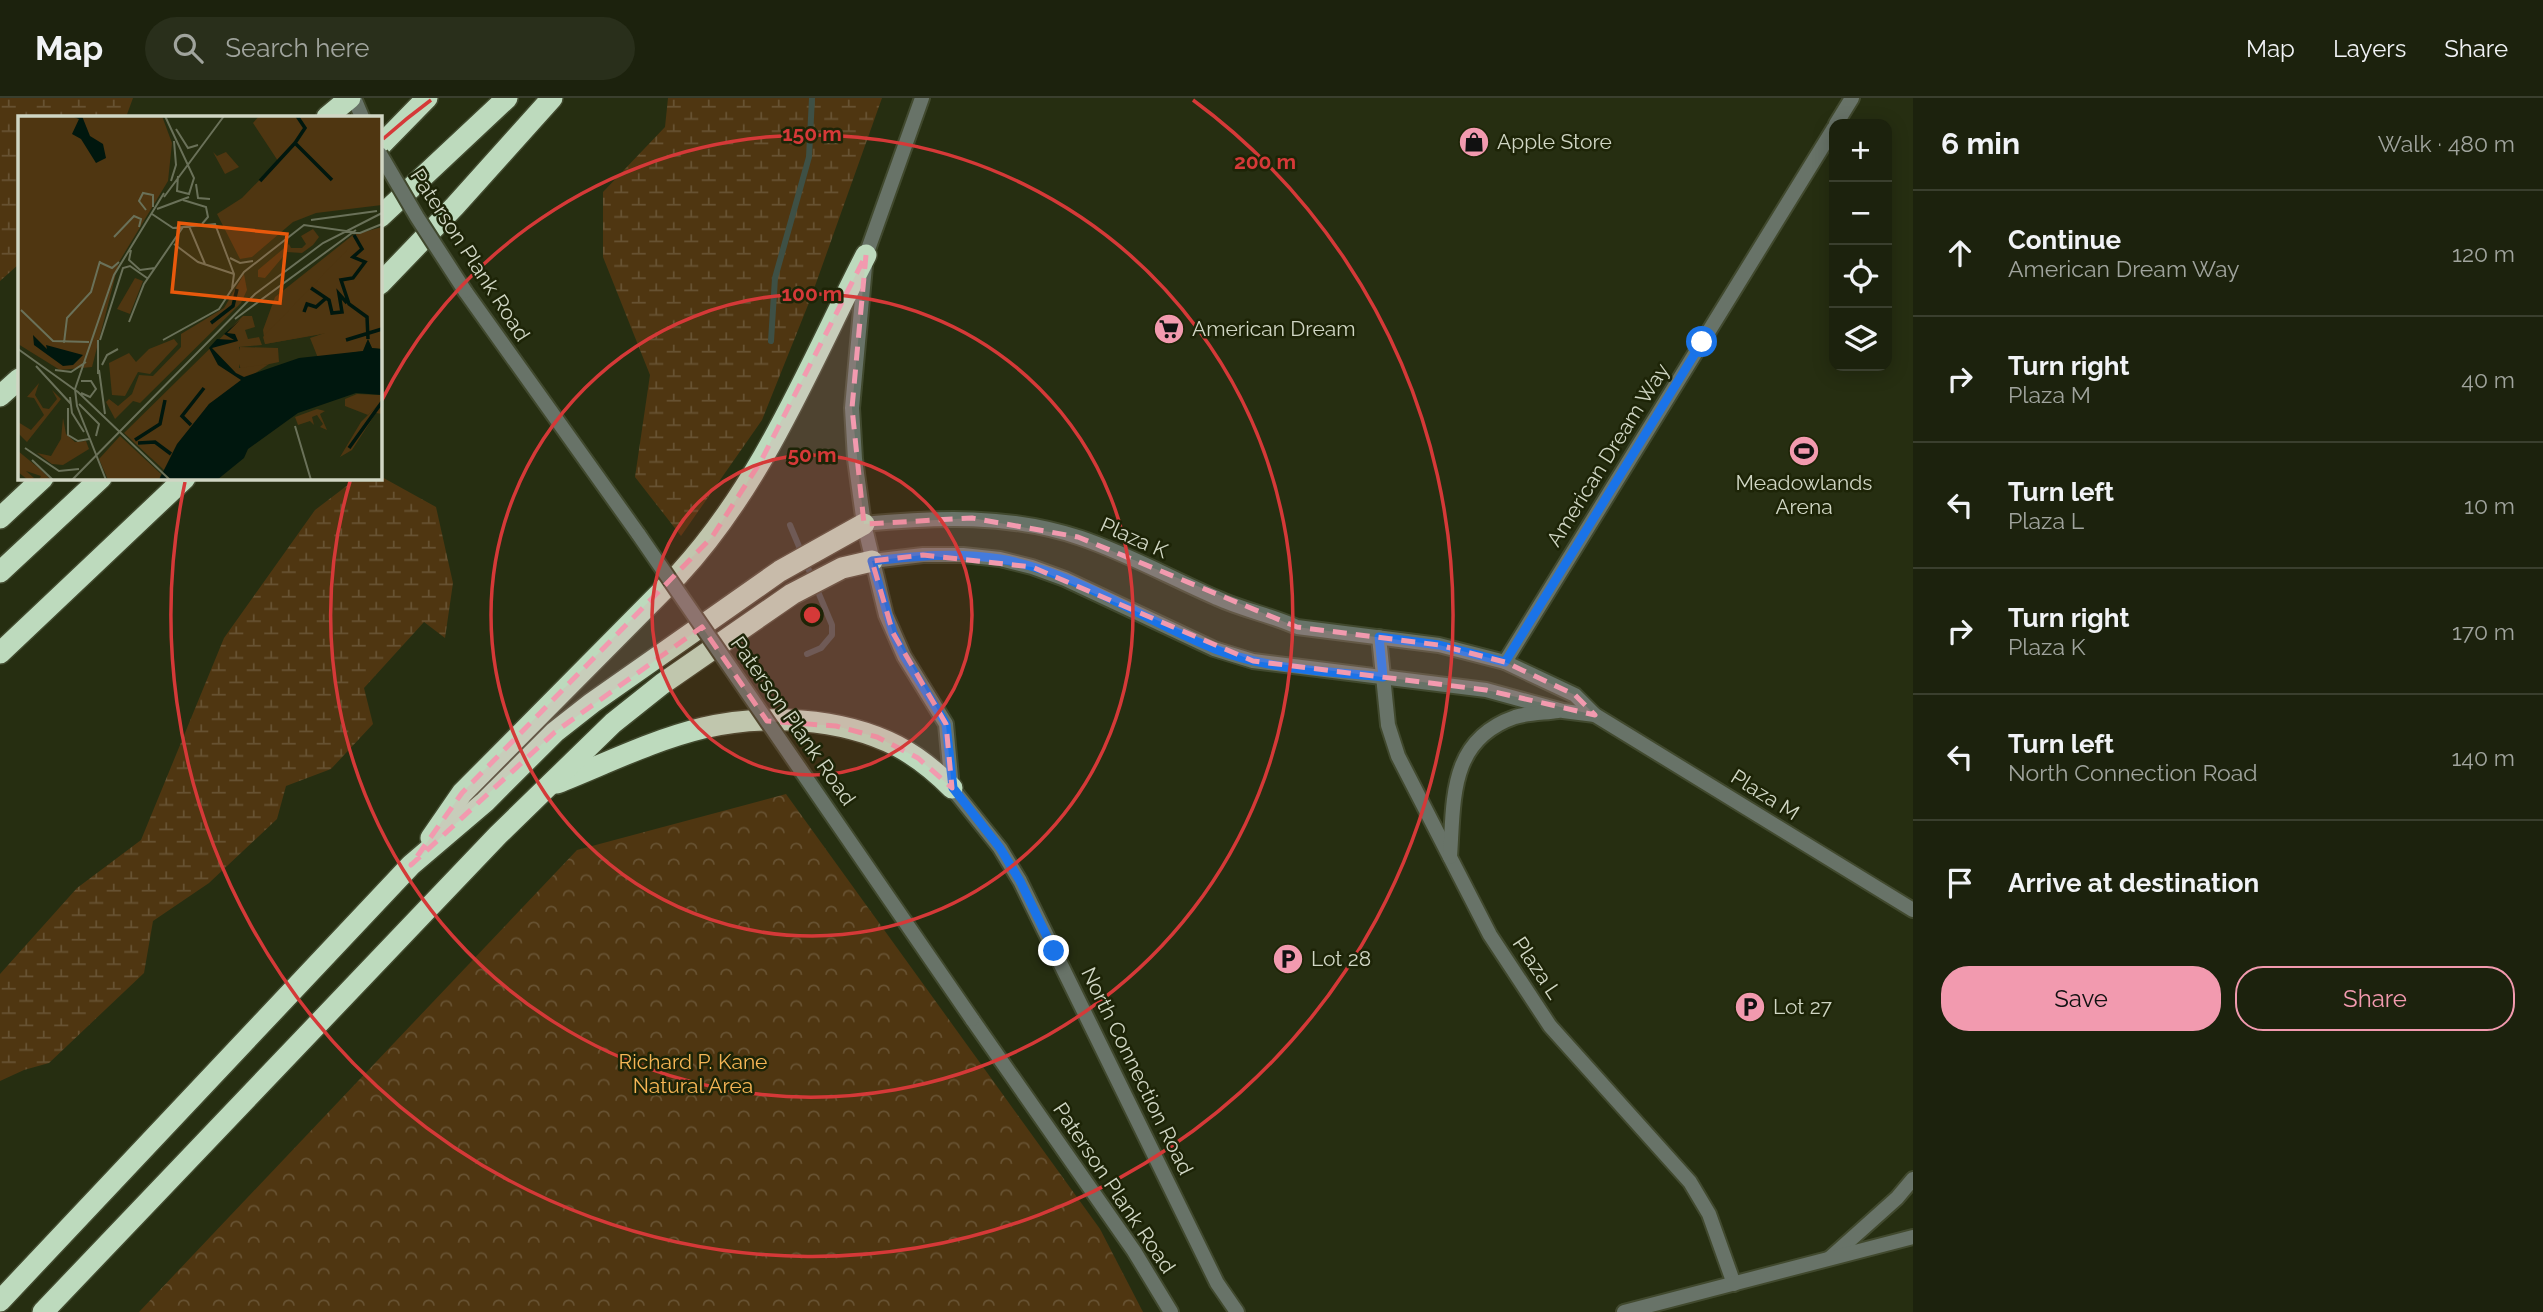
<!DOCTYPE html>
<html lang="en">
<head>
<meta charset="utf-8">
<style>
	:root { --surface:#1c220d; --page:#292f1b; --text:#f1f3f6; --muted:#a0a49d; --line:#3a3f2e; --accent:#f29aaf }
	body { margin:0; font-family:Raleway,sans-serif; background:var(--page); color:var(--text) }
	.controls { position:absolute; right:21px; top:21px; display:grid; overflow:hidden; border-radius:14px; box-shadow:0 4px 18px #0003 }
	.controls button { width:63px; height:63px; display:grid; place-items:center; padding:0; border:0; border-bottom:2px solid var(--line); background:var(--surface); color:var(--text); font:35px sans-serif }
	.stop { position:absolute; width:21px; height:21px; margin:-16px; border:5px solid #1a73e8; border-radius:50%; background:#fff }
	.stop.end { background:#1a73e8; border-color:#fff; box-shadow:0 2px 7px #0008 }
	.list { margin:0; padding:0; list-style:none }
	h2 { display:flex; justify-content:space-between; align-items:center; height:91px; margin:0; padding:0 28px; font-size:30px }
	h2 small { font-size:23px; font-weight:400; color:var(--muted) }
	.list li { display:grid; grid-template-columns:46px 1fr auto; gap:21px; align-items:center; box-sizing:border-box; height:126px; padding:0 28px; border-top:2px solid var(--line) }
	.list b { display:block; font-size:26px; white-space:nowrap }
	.list p { margin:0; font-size:23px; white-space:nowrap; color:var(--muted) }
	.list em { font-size:23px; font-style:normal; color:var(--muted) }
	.actions { display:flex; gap:14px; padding:21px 28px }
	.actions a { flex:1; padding:16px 0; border:2px solid var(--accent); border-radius:28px; text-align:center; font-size:24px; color:var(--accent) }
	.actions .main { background:var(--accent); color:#111 }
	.icon { flex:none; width:38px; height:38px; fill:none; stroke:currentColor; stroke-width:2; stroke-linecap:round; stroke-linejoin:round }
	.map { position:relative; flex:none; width:1913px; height:1214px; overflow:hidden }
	header { display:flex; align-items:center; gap:42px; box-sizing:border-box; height:98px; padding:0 35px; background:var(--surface); border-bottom:2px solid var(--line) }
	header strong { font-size:33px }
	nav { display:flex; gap:38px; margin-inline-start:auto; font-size:24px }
	.search { width:490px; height:63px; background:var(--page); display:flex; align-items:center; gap:18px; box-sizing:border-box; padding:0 24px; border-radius:38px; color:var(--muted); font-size:26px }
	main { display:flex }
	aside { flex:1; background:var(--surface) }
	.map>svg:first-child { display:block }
	.wetland { fill:url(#wetland-marsh) }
	.park { fill:url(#park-crowns) }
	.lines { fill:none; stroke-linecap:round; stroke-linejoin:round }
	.stream { stroke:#3e5045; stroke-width:6 }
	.minor-casing { stroke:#41492e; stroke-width:18 }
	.tertiary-casing { stroke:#41492e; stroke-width:18 }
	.motorway-casing { stroke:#41492e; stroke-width:24 }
	.minor { stroke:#687368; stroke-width:14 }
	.tertiary { stroke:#687368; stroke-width:14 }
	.motorway { stroke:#bddabd; stroke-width:21 }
	.minor-bridge-casing { stroke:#41492e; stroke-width:18; stroke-linecap:butt }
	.minor-bridge { stroke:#687368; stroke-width:14 }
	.route { stroke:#1a73e8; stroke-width:9 }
	.marked { fill:#f29aaf; fill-opacity:0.2; stroke:#f29aaf; stroke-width:5; stroke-dasharray:14 9; stroke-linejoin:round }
	.ring { fill:none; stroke:#d53938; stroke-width:3.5 }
	.labels { text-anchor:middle; stroke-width:5; stroke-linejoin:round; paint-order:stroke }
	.poi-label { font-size:21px; fill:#d0d6c4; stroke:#1d2407; text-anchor:start }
	.street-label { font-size:21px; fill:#d0d6c4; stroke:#1d2407 }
	.park-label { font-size:21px; fill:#f6b656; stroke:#1d2407 }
	.inset-river { fill:none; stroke:#00170e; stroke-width:3.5 }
	.inset-road { fill:none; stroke:#6a7159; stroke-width:2 }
	.view { fill:#e8590c; fill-opacity:0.15; stroke:#e8590c; stroke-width:3.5 }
	.inset-edge { fill:none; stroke:#d0d6c4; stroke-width:3.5 }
	.centre { fill:#d53938; stroke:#1d2407; stroke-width:3.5 }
	.ring-label { font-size:21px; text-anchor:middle; font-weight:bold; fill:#d53938; stroke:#1d2407; stroke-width:5; stroke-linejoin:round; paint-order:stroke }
</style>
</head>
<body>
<header>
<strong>Map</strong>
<div class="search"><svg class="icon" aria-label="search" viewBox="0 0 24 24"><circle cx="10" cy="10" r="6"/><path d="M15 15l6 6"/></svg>Search here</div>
<nav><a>Map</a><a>Layers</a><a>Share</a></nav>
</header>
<main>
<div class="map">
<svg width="1913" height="1214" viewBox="0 0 1913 1214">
	<defs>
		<pattern id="wetland-marsh" width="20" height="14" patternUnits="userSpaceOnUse" patternTransform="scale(1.75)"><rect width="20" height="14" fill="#4f3611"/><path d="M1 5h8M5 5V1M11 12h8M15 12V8" fill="none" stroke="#675232"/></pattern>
		<pattern id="park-crowns" width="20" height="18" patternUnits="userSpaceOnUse" patternTransform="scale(1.75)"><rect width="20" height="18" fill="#4f3611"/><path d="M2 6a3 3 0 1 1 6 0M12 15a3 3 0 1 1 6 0" fill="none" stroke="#675232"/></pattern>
	</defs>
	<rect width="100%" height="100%" fill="#262e11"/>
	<g class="wetland">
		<polygon points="0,0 133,0 126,19 19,19 19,166 0,183"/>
		<polygon points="668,0 882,0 810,202 762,322 681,438 635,379 650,277 603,159 603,94 665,29"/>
		<polygon points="380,378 436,409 453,485 445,540 424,524 364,590 373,626 331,671 286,688 277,721 209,785 153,823 144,875 49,965 24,972 0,983 0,876 77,790 141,742 224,540 315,412 357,380"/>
	</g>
	<polygon class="park" points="786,696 1100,1131 1143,1214 139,1214 577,752"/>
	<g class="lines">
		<g class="stream">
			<polyline points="771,243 775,180 809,59 812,0"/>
			<polyline points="790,427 832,527 832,537 821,550 807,556"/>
		</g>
		<g class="minor-casing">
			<g id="minor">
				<polyline points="354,0 362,19"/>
				<polyline points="1836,26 1852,0"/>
				<polyline points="465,193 639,437"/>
				<polyline points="1505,564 1834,30"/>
				<polyline points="972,921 1134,1153 1171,1214"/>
			</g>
		</g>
		<g class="tertiary-casing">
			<g id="tertiary">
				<polyline points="922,0 866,157 852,310 855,361 864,426 886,517 904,558 946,626 952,690 1000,750 1020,783 1217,1185 1237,1214"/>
				<path d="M864 426C937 419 1010 416 1081 440 1128 456 1171 480 1217 500 1243 512 1271 517 1297 529L1439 547 1505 564 1575 597 1595 617 1913 812"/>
				<polyline points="872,463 923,457 963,457 1000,461 1032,469 1065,481 1214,551 1253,563 1486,592 1563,613 1595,617"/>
				<polyline points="1379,539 1388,627 1398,658 1490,837 1550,928 1690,1084 1709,1116 1734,1186"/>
				<path d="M1450 759C1454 700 1449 642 1515 619 1528 615 1544 615 1558 613"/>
				<polyline points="1830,1160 1897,1100 1913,1081"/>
				<polyline points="1624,1214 1913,1139"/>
			</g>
		</g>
		<g class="motorway-casing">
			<g id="motorway">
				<polyline points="327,19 350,0"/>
				<polyline points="380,48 427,0"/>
				<polyline points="380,119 507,0"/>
				<polyline points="380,186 455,108 552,0"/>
				<polyline points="0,298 19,281"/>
				<polyline points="0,420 43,380"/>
				<polyline points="0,474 101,380"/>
				<polyline points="0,555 185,380"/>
				<path d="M557 685C605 666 653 642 703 630 764 616 840 619 897 648 918 659 936 674 952 690"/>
				<path d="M431 740 462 695 679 476C763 385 810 266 866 157"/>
				<polyline points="0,1203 411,767 485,704 555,634 592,605 780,473 864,426"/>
				<polyline points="43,1214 498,737 613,625 662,586 792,496 842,470 872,463"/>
			</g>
		</g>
		<use href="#minor" class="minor"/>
		<use href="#tertiary" class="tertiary"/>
		<use href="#motorway" class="motorway"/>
		<g class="minor-bridge-casing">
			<g id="minor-bridge">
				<polyline points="380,56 417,119 465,193"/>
				<polyline points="639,437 972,921"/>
			</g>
		</g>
		<use href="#minor-bridge" class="minor-bridge"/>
	</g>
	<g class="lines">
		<path class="route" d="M1054 853 1020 783 1000 750 953 690 946 626 904 558 893 535 872 463C915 458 957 454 1000 461 1077 474 1144 523 1215 551 1268 572 1327 573 1383 579L1379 539 1439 547 1505 564 1702 244"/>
	</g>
	<path class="marked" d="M866 157 852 310 864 426 972 420 1078 439 1297 529 1439 547 1505 564 1575 597 1595 617 1486 592 1253 563 1032 469 923 457 872 463 893 535 946 626 952 690 918 660 877 639 836 628 767 623 702 529 555 634 411 767 462 695 712 439 761 363Z"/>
	<circle cx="812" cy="517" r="160" fill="#d53938" fill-opacity=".12"/>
	<g class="ring">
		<circle cx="812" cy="517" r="160"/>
		<circle cx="812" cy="517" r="321"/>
		<path d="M382 302A481 481 0 1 1 351 380"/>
		<path d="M383 41A641 641 0 0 1 431 2M1193 2A641 641 0 1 1 185 384"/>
	</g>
	<defs>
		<g id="shop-disc" transform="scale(1.575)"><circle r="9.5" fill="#f29aaf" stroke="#1d2407"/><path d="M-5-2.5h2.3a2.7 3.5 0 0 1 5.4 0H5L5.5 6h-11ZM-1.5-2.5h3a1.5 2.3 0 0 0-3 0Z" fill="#111"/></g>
		<g id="supermarket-disc" transform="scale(1.575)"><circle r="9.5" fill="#f29aaf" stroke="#1d2407"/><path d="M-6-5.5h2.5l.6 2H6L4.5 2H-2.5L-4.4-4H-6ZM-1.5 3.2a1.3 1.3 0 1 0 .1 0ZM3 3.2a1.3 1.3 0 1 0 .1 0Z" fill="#111"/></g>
		<g id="stadium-disc" transform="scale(1.575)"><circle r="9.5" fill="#f29aaf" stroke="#1d2407"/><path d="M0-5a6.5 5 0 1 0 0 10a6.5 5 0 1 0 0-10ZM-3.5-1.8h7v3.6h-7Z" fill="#111"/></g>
		<g id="parking-disc" transform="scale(1.575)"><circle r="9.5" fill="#f29aaf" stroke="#1d2407"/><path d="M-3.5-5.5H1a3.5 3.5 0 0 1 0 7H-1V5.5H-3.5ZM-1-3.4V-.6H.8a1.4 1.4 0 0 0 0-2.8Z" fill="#111"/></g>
	</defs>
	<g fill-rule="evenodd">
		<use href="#shop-disc" x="1474" y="44"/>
		<use href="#supermarket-disc" x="1169" y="231"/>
		<use href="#stadium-disc" x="1804" y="353"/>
		<use href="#parking-disc" x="1288" y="861"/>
		<use href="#parking-disc" x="1750" y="909"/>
	</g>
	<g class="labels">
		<g class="poi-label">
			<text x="1497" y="51">Apple Store</text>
			<text x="1192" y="238">American Dream</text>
			<text x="1804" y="392" text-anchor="middle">Meadowlands<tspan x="1804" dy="24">Arena</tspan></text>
			<text x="1311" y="868">Lot 28</text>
			<text x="1773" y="916">Lot 27</text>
		</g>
		<g class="street-label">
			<text transform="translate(470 157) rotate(57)" y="7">Paterson Plank Road</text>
			<text transform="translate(1608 357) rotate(-58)" y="7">American Dream Way</text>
			<text transform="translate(1134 440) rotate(24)" y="7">Plaza K</text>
			<text transform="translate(793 623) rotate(55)" y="7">Paterson Plank Road</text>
			<text transform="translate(1765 697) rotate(32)" y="7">Plaza M</text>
			<text transform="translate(1537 870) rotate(56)" y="7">Plaza L</text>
			<text transform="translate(1137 973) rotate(64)" y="7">North Connection Road</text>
			<text transform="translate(1114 1090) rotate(56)" y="7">Paterson Plank Road</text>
		</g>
		<g class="park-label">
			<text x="693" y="971">Richard P. Kane<tspan x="693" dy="24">Natural Area</tspan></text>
		</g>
	</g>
	<g transform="translate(18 18)">
		<rect width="364" height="364" fill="#262e11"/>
		<path d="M222 231 260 232 261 246 223 254 219 242ZM299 293 307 295 302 298 309 314 302 311 305 308 299 299 294 301 296 309 292 305 280 309 277 301Z" fill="#4f3611"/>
		<path d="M195 36 199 40 208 36 221 51 207 58ZM364 111V233L354 232 350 224 310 217 247 228 245 214 257 181 335 119ZM295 113 301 121 295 129 284 137 269 136 247 162 240 161V154L271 128 273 132H284L288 128 283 120ZM226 158 229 174 223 187 122 287 115 285 97 303 88 286 91 283 100 290 114 278 121 259 135 260 163 231V218L206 192ZM225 200H234L237 211 227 214 230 223 241 221 244 229 221 231V252L251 248 191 288 146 354 106 317ZM21 267 17 279 25 292 31 293 39 283 34 274 43 283 9 326 0 317V306L13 314 26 299 16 282 9 281ZM364 285V298L358 297 334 334 322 341 343 306ZM45 302 48 318 57 326 68 325 71 333 45 349 34 348 19 337 33 340 43 323ZM102 320 143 358 141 364H90L81 343ZM0 335 22 353 33 364H21L23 360 8 355 16 362 10 364 0 356Z" fill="#4f3611"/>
		<path d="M241 0H364V89L298 97 275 106 234 141 222 143 199 98 224 82 260 45 235 7ZM331 132H343L335 141 347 146 335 162 323 163 331 188 349 201 353 215 345 235 300 242 292 222 307 217 247 228 245 221ZM117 162 125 165 112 198 99 193ZM156 223 160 228 132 258 120 256 107 280 94 279 91 247 111 237 118 246 131 233ZM339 278 362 279 364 285 350 299 327 290V283Z" fill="#4f3611"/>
		<path d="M0 0H144L154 27 150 65 101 146 74 251 42 254 0 228Z" fill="#4f3611"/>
		<path d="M53 0H64L72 20 85 28 88 42 78 47 63 23 54 18 61 3ZM222 204 209 217 217 218 220 225 194 232 218 257 226 261 281 242 345 235 350 223 354 232 364 233V279L338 277 280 297 230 333 226 342 199 364H141L159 328 191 288 223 264 200 249 191 232 199 223 216 224 206 218ZM15 219 29 233 28 229 65 239 55 249 45 250 16 229Z" fill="#00170e"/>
		<path class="inset-river" d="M279 0 287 12 277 27 314 64M242 65 277 27M336 119 344 133 335 141 347 146 335 162 323 164 331 188 349 201 350 223M293 172 311 184 314 197 324 196 321 178 329 187M286 196 289 188 298 191 307 183M193 207 215 190 219 173M328 224 364 213M173 309 164 300 186 272M117 324 142 308 147 284M120 327 137 326 153 338M331 332 364 286"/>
		<path class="inset-road" d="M147 0 176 62 171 78 159 75 160 60M158 13 170 32 180 29M153 65 158 49 156 25M178 68 180 82 192 83M146 81 206 0M165 84 188 91 190 101 184 108M139 93 171 81M128 94 121 85 125 77 135 79V91M134 98 155 112 197 108 216 158 214 173 201 193 145 224M293 104 359 95M171 110 187 148M96 121 116 100 123 103 121 111M156 128 180 146 216 158M113 134 111 144 122 154 137 152M212 142 222 147 235 145M81 146 94 152 101 146M214 173 226 156 286 109 342 117 364 108M3 194 35 225 71 226M217 203 338 114M111 206 126 168 165 111M80 224V258M82 224 105 152 112 150 129 162M46 227 49 202 73 176 82 145M0 233 60 276 152 364M84 249 89 239 100 233M18 250 53 288M37 254 53 256 68 246M81 254 87 298M63 265H73L78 273 72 281 63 277M52 281 54 297 66 316M61 288 81 308 78 320M50 292V319L60 325 71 323M277 310 293 364M7 332 41 355 61 353M14 344 35 364M54 364 237 178 305 127 364 97M88 364 59 290 57 273 96 159 146 77"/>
		<path class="view" d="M161 107 269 118 262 187 154 176Z"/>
		<rect width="364" height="364" class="inset-edge"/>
	</g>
	<circle cx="812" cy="517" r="10" class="centre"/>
	<g class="ring-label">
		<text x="812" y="43">150 m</text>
		<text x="1265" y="71">200 m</text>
		<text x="812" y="203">100 m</text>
		<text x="812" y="364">50 m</text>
	</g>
</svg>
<div class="controls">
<button>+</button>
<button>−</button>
<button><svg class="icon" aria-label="locate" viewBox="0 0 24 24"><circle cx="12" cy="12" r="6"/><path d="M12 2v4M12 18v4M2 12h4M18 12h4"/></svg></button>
<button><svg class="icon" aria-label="layers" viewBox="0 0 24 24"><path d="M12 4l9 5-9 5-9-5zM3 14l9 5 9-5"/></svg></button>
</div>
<div class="stop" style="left:1702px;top:244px"></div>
<div class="stop end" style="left:1054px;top:853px"></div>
</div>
<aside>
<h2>6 min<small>Walk · 480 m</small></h2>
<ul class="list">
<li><svg class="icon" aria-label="ahead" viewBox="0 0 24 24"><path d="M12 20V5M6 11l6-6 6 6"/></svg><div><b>Continue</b><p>American Dream Way</p></div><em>120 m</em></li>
<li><svg class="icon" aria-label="right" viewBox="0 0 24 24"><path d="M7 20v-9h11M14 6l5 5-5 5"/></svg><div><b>Turn right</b><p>Plaza M</p></div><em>40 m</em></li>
<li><svg class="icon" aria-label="left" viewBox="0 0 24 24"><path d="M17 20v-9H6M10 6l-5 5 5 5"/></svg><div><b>Turn left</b><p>Plaza L</p></div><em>10 m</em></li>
<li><svg class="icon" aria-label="right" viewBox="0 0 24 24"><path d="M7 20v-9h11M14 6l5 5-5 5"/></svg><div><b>Turn right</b><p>Plaza K</p></div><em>170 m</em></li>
<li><svg class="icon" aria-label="left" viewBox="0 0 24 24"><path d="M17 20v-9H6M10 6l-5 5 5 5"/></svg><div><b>Turn left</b><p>North Connection Road</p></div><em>140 m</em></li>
<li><svg class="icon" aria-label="arrive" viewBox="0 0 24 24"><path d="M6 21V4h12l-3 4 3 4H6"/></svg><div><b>Arrive at destination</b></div></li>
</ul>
<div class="actions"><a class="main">Save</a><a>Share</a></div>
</aside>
</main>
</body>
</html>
